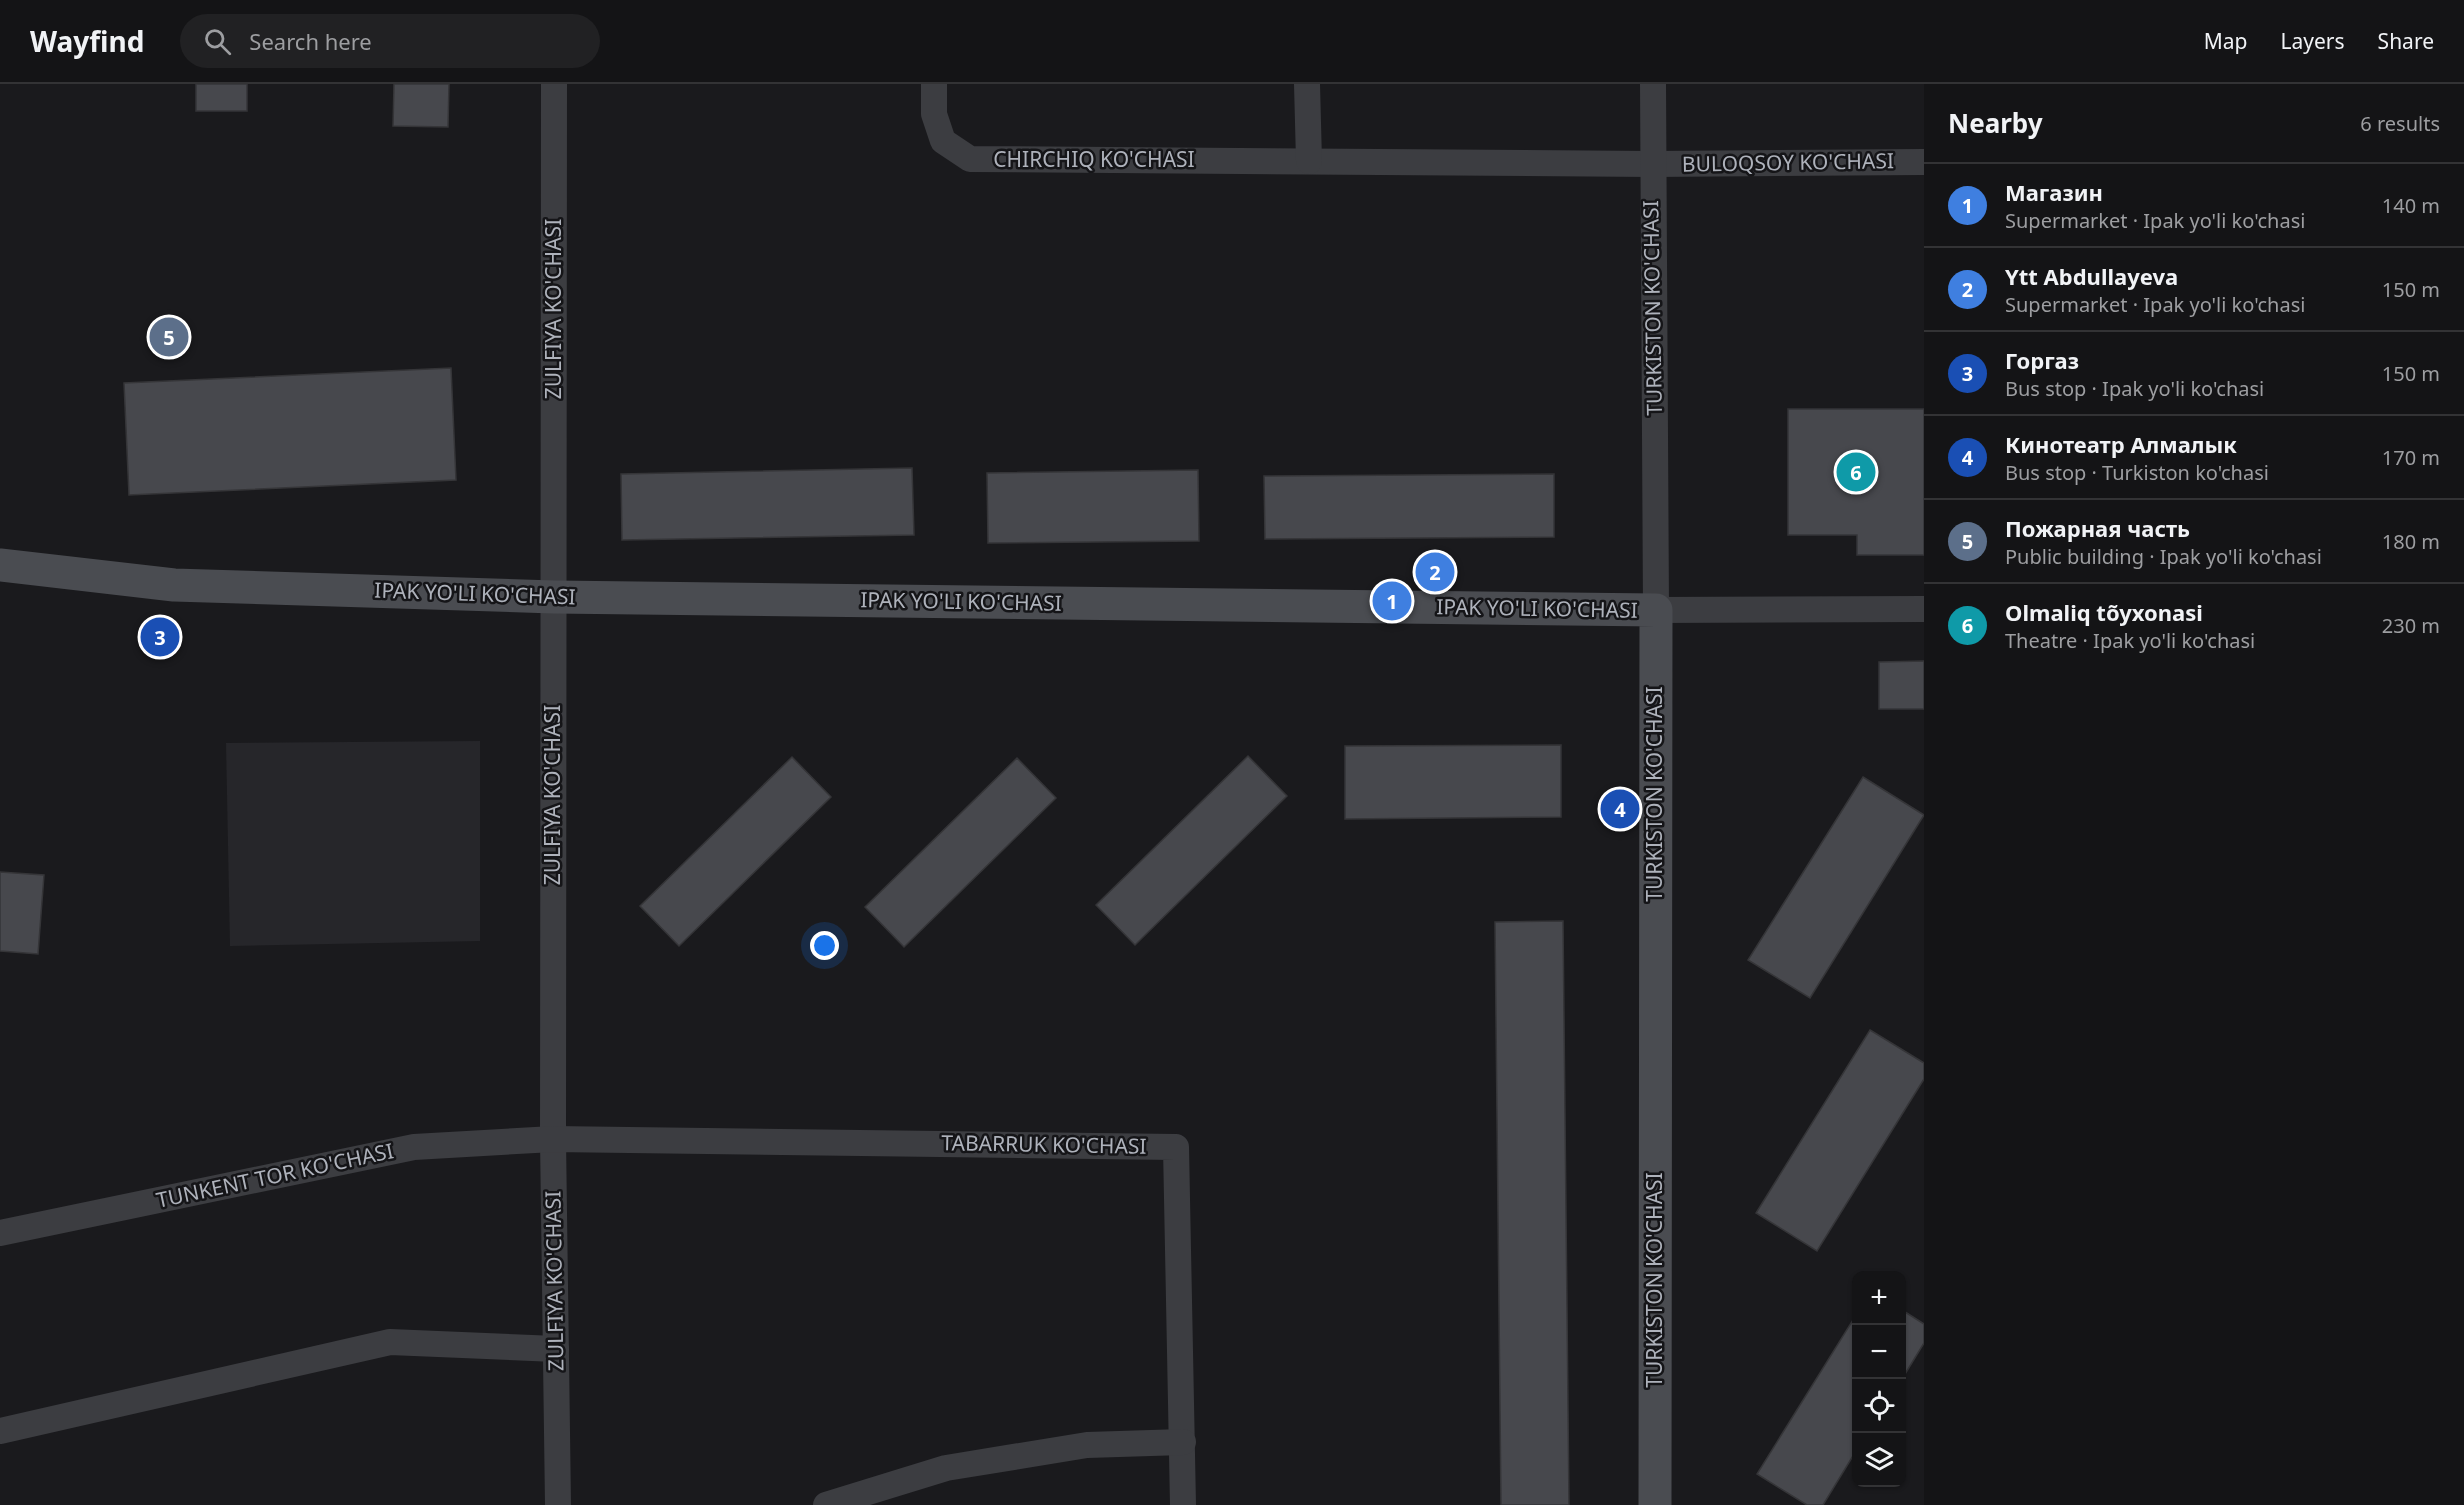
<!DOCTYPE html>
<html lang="en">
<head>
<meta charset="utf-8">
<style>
	:root { --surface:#141416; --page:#212123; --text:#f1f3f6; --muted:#9d9ea1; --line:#333335; --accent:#7c3aed }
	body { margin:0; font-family:"Noto Sans",sans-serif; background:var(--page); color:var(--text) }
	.controls { position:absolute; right:18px; bottom:18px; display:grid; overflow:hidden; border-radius:12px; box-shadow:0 2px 4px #0004 }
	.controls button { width:54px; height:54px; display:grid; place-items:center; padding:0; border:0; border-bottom:2px solid var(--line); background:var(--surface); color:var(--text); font:30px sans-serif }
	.you { position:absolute; left:825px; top:862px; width:21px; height:21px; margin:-15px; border:4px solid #fff; border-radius:50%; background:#1a73e8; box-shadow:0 0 0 9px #1a73e833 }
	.badge { display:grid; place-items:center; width:39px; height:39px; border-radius:50%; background:var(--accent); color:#fff; font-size:20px; font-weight:700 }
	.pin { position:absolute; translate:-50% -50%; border:3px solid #fff; box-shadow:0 2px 6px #0006 }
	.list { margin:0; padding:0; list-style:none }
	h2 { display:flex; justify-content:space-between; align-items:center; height:78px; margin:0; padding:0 24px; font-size:26px }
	h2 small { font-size:20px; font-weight:400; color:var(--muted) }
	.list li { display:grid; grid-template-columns:39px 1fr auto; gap:18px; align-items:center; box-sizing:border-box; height:84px; padding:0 24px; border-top:2px solid var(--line) }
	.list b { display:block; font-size:22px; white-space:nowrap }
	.list p { margin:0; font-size:20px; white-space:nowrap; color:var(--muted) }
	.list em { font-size:20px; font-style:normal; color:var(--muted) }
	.icon { flex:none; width:33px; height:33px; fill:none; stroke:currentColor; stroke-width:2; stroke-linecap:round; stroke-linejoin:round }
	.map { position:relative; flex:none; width:1924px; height:1421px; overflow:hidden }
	header { display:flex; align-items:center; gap:36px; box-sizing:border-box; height:84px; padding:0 30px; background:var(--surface); border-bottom:2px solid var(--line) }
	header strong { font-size:28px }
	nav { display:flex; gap:33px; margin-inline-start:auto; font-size:21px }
	.search { width:420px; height:54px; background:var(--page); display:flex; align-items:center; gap:15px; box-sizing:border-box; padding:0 21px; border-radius:33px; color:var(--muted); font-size:22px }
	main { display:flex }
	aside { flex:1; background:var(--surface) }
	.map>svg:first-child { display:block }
	.built { fill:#26262a }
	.building { fill:#47484d; stroke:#353538; stroke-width:1.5 }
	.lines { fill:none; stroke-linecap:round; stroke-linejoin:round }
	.minor { stroke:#3c3d41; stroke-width:26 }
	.secondary { stroke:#4a4c51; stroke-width:33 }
	.labels { text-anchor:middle; stroke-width:5; stroke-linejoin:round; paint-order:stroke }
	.street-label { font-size:21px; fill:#aeb2bb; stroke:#151518 }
</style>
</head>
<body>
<header>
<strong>Wayfind</strong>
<div class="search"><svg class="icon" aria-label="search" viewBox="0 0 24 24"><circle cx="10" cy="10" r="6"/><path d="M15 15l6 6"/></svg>Search here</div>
<nav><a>Map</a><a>Layers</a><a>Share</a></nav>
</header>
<main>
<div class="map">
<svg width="1924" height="1421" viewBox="0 0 1924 1421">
	<rect width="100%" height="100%" fill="#1a1a1d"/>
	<polygon class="built" points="480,657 480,857 230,862 226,659"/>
	<g class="building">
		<rect x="196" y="0" width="51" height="27"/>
		<polygon points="394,0 449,0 448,43 393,42"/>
		<polygon points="451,284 456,396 129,411 124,299"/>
		<polygon points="1788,325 1924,325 1924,471 1857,471 1857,451 1788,451"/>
		<polygon points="912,384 914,451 622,456 621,390"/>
		<polygon points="1198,386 1199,457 988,459 987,389"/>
		<polygon points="1554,390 1554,453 1265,455 1264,392"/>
		<polygon points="1924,577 1924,625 1879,625 1879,578"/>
		<polygon points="1561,661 1561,733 1345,735 1345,662"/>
		<polygon points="1248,672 1287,712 1135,861 1096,821"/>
		<polygon points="792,673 831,713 679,862 640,822"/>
		<polygon points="1017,674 1056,714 904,863 865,823"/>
		<polygon points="1863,693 1924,731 1810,914 1748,876"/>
		<polygon points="0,788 44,791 38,870 0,867"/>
		<polygon points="1563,837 1569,1421 1501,1421 1495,838"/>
		<polygon points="1870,946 1924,979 1924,995 1817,1167 1756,1129"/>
		<polygon points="1902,1226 1924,1240 1924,1259 1902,1295"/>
		<polygon points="1856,1231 1856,1367 1823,1421 1807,1421 1757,1390"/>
	</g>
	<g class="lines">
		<g class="minor">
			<polyline points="554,0 553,1055 558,1421"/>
			<polyline points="934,0 934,30 943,57 970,75 1652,80 1924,78"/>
			<polyline points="1307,0 1309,77"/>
			<polyline points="1653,0 1656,526 1924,525"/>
			<polyline points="0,1149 414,1063 553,1055 1176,1063 1183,1421"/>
			<polyline points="0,1347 390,1258 556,1265"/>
			<polyline points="826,1421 946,1384 1087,1361 1183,1358"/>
		</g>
		<polyline class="secondary" points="0,481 174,501 554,513 1656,526 1655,1421"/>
	</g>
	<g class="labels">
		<g class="street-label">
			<text x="1094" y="83">CHIRCHIQ KO'CHASI</text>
			<text transform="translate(1788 79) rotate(-1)" y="7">BULOQSOY KO'CHASI</text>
			<text transform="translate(1653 224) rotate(-91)" y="7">TURKISTON KO'CHASI</text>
			<text transform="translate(554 225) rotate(-90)" y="7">ZULFIYA KO'CHASI</text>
			<text transform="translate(475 510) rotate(2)" y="7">IPAK YO'LI KO'CHASI</text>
			<text transform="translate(961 518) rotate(1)" y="7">IPAK YO'LI KO'CHASI</text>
			<text transform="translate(1537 525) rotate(1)" y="7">IPAK YO'LI KO'CHASI</text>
			<text transform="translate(1655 710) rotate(-90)" y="7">TURKISTON KO'CHASI</text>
			<text transform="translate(553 711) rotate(-90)" y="7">ZULFIYA KO'CHASI</text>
			<text transform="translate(1044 1061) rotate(1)" y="7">TABARRUK KO'CHASI</text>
			<text transform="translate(275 1092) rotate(-12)" y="7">TUNKENT TOR KO'CHASI</text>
			<text transform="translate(1655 1196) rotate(-90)" y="7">TURKISTON KO'CHASI</text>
			<text transform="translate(555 1197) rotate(-91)" y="7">ZULFIYA KO'CHASI</text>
		</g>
	</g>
</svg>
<div class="controls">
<button>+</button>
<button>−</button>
<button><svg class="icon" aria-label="locate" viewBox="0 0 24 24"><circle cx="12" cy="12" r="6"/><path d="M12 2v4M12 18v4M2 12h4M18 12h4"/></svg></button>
<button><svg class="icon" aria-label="layers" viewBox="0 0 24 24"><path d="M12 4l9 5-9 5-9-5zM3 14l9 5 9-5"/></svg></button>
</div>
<div class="you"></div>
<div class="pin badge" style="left:1392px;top:517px;background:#3f7fe0">1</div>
<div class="pin badge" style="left:1435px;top:488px;background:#3f7fe0">2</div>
<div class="pin badge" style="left:160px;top:553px;background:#1a4fb4">3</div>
<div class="pin badge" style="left:1620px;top:725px;background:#1a4fb4">4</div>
<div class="pin badge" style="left:169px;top:253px;background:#5c6f8a">5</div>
<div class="pin badge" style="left:1856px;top:388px;background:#0f9aa8">6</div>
</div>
<aside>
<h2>Nearby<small>6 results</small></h2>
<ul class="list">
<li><span class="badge" style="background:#3f7fe0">1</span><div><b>Магазин</b><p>Supermarket · Ipak yo'li ko'chasi</p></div><em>140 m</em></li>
<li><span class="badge" style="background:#3f7fe0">2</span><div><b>Ytt Abdullayeva</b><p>Supermarket · Ipak yo'li ko'chasi</p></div><em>150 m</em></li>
<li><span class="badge" style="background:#1a4fb4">3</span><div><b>Горгаз</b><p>Bus stop · Ipak yo'li ko'chasi</p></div><em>150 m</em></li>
<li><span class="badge" style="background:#1a4fb4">4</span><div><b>Кинотеатр Алмалык</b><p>Bus stop · Turkiston ko'chasi</p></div><em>170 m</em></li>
<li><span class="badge" style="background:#5c6f8a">5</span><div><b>Пожарная часть</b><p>Public building · Ipak yo'li ko'chasi</p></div><em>180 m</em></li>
<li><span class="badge" style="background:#0f9aa8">6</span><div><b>Olmaliq tõyxonasi</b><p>Theatre · Ipak yo'li ko'chasi</p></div><em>230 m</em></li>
</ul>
</aside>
</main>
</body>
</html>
